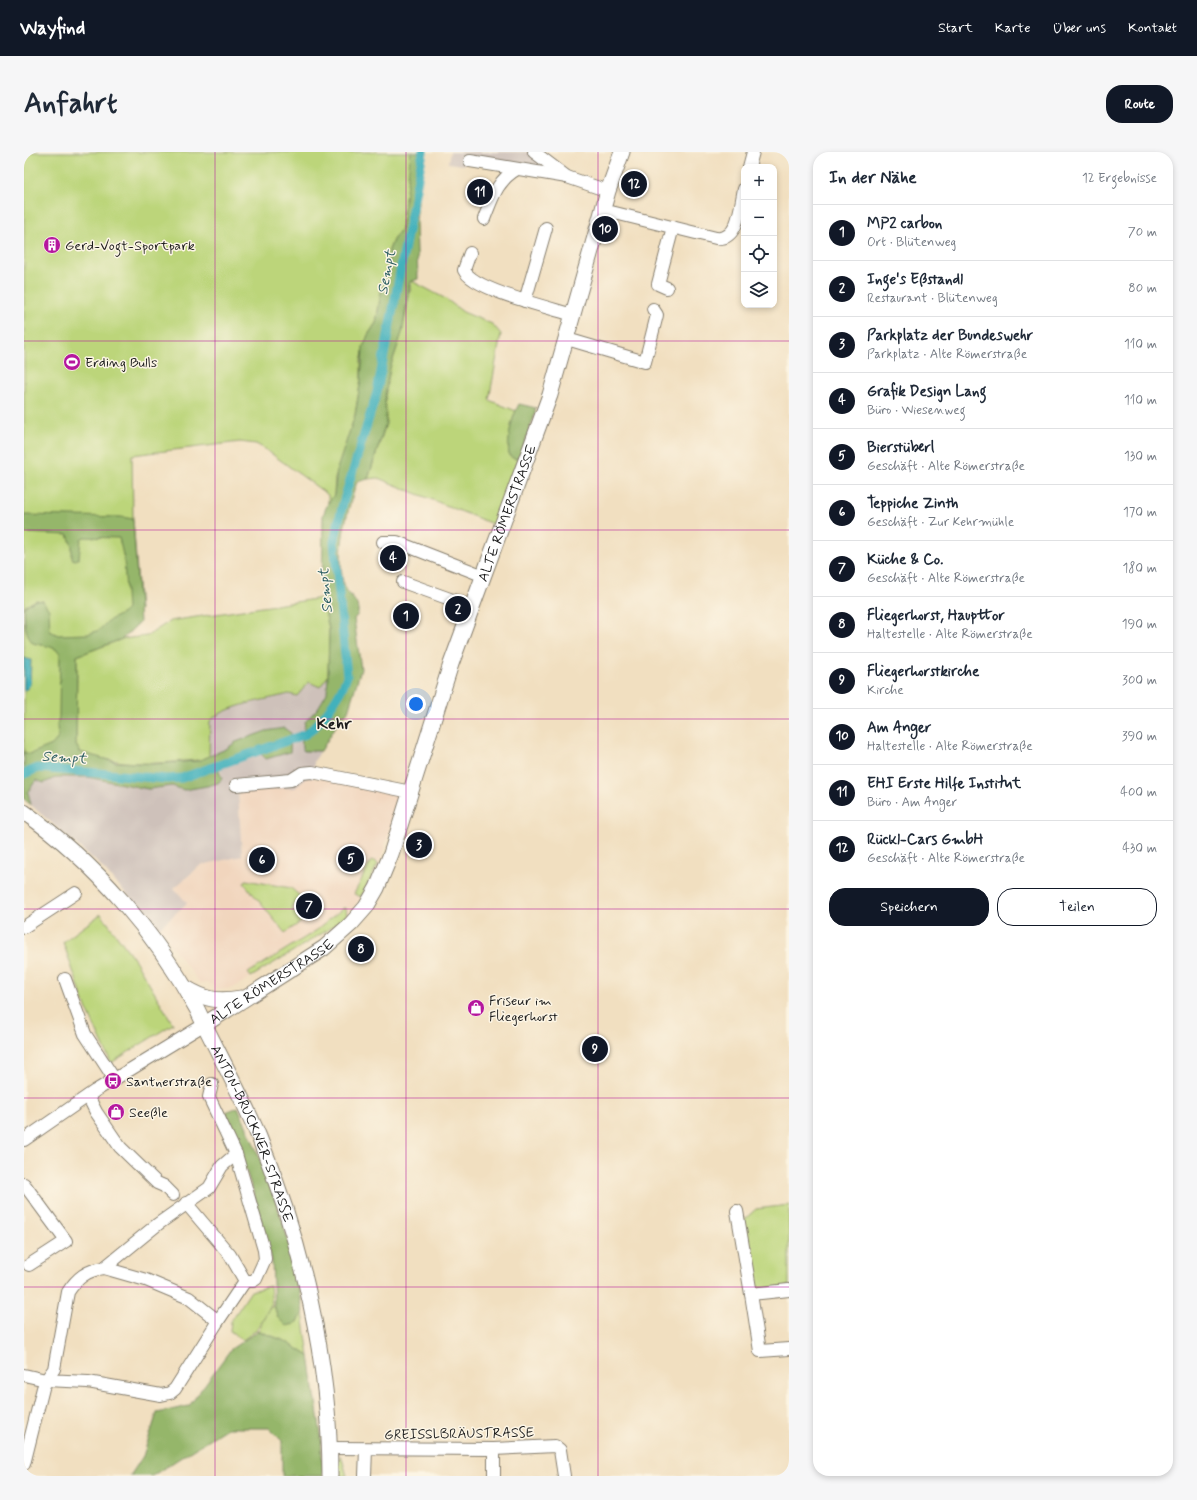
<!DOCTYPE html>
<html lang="de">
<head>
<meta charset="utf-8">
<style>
	:root { --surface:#fff; --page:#f6f6f7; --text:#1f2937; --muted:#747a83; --line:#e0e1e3; --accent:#111827 }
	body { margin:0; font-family:Mynerve,sans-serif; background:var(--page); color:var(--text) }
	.controls { position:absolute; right:12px; top:12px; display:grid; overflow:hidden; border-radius:8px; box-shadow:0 2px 6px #0003 }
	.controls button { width:36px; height:36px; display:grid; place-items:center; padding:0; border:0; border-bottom:1px solid var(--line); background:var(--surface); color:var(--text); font:20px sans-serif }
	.you { position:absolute; left:392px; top:552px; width:14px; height:14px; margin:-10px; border:3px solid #fff; border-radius:50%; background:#1a73e8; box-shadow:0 0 0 6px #1a73e833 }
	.badge { display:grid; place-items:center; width:26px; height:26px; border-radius:50%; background:var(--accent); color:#fff; font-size:13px; font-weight:700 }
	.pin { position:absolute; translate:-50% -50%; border:2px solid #fff; box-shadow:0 1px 4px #0006 }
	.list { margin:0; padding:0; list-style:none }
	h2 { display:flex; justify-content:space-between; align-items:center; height:52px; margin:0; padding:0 16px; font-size:17px }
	h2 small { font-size:13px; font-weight:400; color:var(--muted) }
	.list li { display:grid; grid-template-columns:26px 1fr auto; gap:12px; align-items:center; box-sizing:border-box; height:56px; padding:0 16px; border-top:1px solid var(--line) }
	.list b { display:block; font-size:15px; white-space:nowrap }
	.list p { margin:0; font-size:13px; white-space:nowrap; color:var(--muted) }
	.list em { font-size:13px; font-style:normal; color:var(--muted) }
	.actions { display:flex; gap:8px; padding:12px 16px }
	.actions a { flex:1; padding:9px 0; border:1px solid var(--accent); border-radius:16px; text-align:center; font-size:14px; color:var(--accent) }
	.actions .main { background:var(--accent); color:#fff }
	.icon { flex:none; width:22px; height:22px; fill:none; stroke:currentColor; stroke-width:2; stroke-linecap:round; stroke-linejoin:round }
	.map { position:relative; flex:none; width:765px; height:1324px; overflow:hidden; border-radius:16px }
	header { display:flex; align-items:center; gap:24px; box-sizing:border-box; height:56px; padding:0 20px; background:var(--accent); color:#fff }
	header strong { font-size:19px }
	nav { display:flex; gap:22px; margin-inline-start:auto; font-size:14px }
	.intro { display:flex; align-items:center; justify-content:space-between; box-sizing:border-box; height:96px; padding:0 24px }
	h1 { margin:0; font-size:28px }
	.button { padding:10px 18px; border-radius:16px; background:var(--accent); color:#fff; font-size:14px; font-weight:700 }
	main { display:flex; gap:24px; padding:0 24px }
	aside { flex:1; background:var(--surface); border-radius:16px; box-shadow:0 2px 6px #0003 }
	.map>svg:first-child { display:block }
	.built { fill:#f1d5bd }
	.industrial { fill:#cec1ba }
	.green { fill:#bcd57a; stroke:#6c784b }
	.forest { fill:#95b66a; stroke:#586943 }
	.water { fill:#42b1bc; stroke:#2f666c }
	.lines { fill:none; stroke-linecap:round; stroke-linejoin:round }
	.canal { stroke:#42b1bc; stroke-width:9 }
	.minor-casing { stroke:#867e6e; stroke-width:14 }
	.major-casing { stroke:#867e6e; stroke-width:17 }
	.minor { stroke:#fff; stroke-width:12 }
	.major { stroke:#fff; stroke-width:15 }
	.grid { fill:none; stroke:#b5179e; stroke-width:1; stroke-opacity:0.55 }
	.labels { text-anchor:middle; stroke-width:3; stroke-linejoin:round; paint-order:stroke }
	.poi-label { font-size:14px; fill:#1c1c1c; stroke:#fcf5e5; text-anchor:start }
	.street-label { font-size:14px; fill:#1c1c1c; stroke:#fcf5e5 }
	.water-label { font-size:15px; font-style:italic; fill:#2d5f64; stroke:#fcf5e5 }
	.quarter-label { font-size:16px; font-weight:bold; fill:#1c1c1c; stroke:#fcf5e5 }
</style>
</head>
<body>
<header>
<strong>Wayfind</strong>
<nav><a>Start</a><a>Karte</a><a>Über uns</a><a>Kontakt</a></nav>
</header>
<div class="intro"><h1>Anfahrt</h1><a class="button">Route</a></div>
<main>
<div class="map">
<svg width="765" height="1324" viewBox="0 0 765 1324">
	<rect width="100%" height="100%" fill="#fcf5e5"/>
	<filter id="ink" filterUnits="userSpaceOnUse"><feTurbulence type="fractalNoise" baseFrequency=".025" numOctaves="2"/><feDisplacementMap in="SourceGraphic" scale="8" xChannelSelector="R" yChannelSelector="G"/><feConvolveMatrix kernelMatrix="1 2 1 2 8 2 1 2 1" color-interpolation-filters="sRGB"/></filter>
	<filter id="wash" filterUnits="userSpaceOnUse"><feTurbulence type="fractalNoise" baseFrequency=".012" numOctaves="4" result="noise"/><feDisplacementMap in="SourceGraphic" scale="16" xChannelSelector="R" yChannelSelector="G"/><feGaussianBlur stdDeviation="0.9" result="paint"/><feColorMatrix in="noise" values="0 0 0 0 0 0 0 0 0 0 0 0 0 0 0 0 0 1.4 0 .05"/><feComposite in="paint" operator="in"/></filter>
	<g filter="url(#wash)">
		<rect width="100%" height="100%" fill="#f1dfc0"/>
		<polygon class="built" points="283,626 298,626 377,643 358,702 337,745 323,763 302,779 209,836 194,838 185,831 176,831 134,777 162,751 150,736 177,713 218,703 214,638"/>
		<g class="industrial">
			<polygon points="426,0 507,0 525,19 445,6 439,13 424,11"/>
			<polygon points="304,524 303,541 294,556 281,570 280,578 277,586 280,599 297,599 290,609 290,626 283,626 271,636 214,638 218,704 177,713 150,736 163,751 134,777 77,714 7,653 4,640 12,628 20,631 33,625 63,625 114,636 148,634 160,638 198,627 195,610 231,596 242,607 266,600 260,576 242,579 212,590 202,597 185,605 186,569 191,564 211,555 265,542 285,530 296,535"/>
		</g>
		<g class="green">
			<polygon points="0,0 387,0 387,10 377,77 369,88 365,98 364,114 359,129 352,171 344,183 337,209 337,227 331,263 311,327 310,343 304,351 304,343 241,297 232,292 216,290 108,303 109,367 116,458 42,504 41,609 0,614"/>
			<polygon points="388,129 422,147 439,160 468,172 477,182 465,248 492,259 488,271 484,296 495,306 471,373 354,326 344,327 362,271 361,244 366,216 378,181"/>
			<path d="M298 446 305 477 304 524 296 535 285 530 273 544 265 542C242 548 202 553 186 569L185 605C176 609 169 608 159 609 124 613 89 612 56 600L52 593 53 504 98 487 123 484 146 469Z"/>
			<polygon points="347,709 351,709 354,712 337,745 330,742"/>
			<polygon points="222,728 267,736 277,745 267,756 280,768 261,781 220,731"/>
			<polygon points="319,756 322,756 323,763 302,779 227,825 224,821 293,778"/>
			<polygon points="77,762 111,808 149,872 87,911 61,853 39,790"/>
			<polygon points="765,1053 765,1134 739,1137 728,1132 721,1077 721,1067 732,1057"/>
			<polygon points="246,1134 248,1152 232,1178 219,1188 206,1179 207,1169 227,1139"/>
			<polygon points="250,1153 254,1166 271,1172 279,1161 285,1204 261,1189 234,1179 244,1158"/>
			<polygon points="317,1303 323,1324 313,1324 314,1309"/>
		</g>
		<g class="forest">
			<path d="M387 0H395L392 28 394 50 392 70 394 127 386 130 378 181 366 216 361 244 362 271 344 327 333 330C322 362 313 397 319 430 322 443 336 448 334 462L330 467 337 517 324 559 312 574 297 599H280L278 597C277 587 280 580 281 570L294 556 303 541 304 524 305 477 298 446 299 363 304 351 310 343 313 317 331 263 337 227 339 195 344 183 352 171 359 129 364 114 365 98 369 88 377 77Z"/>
			<path d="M495 252 512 256 510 260H512L495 306 491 307 485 304C483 287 487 267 495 252Z"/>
			<path d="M0 363 97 365 109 367 116 470 98 487 53 504 52 593 56 600 91 610 129 612 174 609 202 597 212 590 242 579 260 576 267 581 266 600 242 607 231 596 196 610 195 619 198 627 194 631 183 634 160 638 148 634 124 637 63 625H33L20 631 12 628 4 640 7 653 0 647V600L6 602 28 593 34 586 33 573 35 565 36 501C29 493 18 494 9 491 1 483 0 466 0 455L12 448 19 449 25 458 26 479 34 483 64 482 75 478 84 469 99 461 103 457 100 407 95 386 60 385 57 387 55 406 52 408 48 407V394L44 383 0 381Z"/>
			<path d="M214 955C243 1021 270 1089 279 1161L271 1172 262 1174 254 1166 250 1153 248 1109 229 1039 202 960Z"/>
			<polygon points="234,1179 261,1189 285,1204 297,1283 299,1324 258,1324 258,1289 245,1276 203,1276 128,1324 106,1324 119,1304 133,1261 165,1254 207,1197"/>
		</g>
		<polygon class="water" points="0,506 7,508 6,533 0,540"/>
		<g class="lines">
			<path class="canal" d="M0 622 14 616 143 627 158 626 282 582C297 572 318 541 323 524L310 390 319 351 353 240 399 0"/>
		</g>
	</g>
	<g filter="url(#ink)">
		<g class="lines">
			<g class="minor-casing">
				<g id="minor">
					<polyline points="510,0 543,25 584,39"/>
					<polyline points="446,9 543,25"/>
					<polyline points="725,15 729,0"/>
					<path d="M579 58 692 86C715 89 716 54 720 37"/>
					<path d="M460 67C468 47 473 28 493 17"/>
					<path d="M446 101 440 118C449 138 527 156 549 163"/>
					<polyline points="643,136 634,132 649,75"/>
					<polyline points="501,149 522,76"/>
					<polyline points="543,187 621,210 633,163 629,157"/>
					<polyline points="359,390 373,390 460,424"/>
					<polyline points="379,430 448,455"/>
					<polyline points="212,633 267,628 278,621 288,620 387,640"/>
					<polyline points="0,775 52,741"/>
					<polyline points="41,827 61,882 91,928"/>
					<polyline points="188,932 185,945 212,1002 240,1098 241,1107 232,1127 229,1129 221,1129"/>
					<polyline points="64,944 72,960 96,995 133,1031 140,1034 149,1043"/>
					<polyline points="0,988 71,939 181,872"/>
					<polyline points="0,1032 42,1089 5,1113"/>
					<polyline points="162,1051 206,1103 221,1129 194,1169"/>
					<polyline points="713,1059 727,1142 765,1138"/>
					<path d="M80 1116 122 1128 165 1146 194 1169 151 1237 146 1241 137 1243 64 1230 22 1228 30 1217 44 1140C53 1126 63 1118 80 1116L134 1072 185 1036 198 1014 212 1002"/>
					<polyline points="727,1142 736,1199 765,1197"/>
					<polyline points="0,1223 22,1228 19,1236 0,1312"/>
					<polyline points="306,1296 470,1297 531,1294 536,1298 540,1324"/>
					<polyline points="470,1297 470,1324"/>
					<polyline points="341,1324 342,1297"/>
				</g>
			</g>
			<g class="major-casing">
				<g id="major">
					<path id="s1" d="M0 660C72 711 131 780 173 857 193 900 217 941 235 985 278 1091 306 1209 306 1324"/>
					<path d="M162 836C182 848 194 850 217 846"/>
					<path id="s2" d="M181 872 300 796 327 772 342 755 353 736 367 702 427 512 526 243 584 39 598 0"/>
				</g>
			</g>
			<use href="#minor" class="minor"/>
			<use href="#major" class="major"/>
		</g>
	</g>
	<path class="grid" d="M191 0V1324M382 0V1324M574 0V1324M0 189H765M0 378H765M0 567H765M0 757H765M0 946H765M0 1135H765"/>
	<defs>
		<g id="building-disc" transform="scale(0.9)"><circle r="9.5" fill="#b5179e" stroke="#fcf5e5"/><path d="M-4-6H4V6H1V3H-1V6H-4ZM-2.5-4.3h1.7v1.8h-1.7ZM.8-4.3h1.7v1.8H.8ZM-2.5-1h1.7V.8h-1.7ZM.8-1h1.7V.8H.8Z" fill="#fff"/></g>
		<g id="stadium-disc" transform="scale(0.9)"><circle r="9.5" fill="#b5179e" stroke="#fcf5e5"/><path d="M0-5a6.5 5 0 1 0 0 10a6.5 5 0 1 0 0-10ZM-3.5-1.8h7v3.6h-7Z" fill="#fff"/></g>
		<g id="shop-disc" transform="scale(0.9)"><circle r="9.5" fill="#b5179e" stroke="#fcf5e5"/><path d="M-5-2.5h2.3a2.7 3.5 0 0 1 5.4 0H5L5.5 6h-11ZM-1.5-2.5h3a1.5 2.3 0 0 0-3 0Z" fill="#fff"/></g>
		<g id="bus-disc" transform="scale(0.9)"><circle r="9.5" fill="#b5179e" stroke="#fcf5e5"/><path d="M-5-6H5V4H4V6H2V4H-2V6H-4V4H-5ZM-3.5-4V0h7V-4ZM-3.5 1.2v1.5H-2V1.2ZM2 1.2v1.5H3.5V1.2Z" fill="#fff"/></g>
	</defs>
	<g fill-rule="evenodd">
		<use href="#building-disc" x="28" y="93"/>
		<use href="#stadium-disc" x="48" y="210"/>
		<use href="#shop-disc" x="452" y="856"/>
		<use href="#bus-disc" x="89" y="929"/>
		<use href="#shop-disc" x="92" y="960"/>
	</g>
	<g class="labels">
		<g class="poi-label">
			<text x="41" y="98">Gerd-Vogt-Sportpark</text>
			<text x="61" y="215">Erding Bulls</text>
			<text x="465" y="853">Friseur im<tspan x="465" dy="16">Fliegerhorst</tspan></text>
			<text x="102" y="934">Santnerstraße</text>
			<text x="105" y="965">Seeßle</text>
		</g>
		<g class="street-label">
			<text dy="5" stroke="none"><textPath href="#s2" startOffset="619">ALTE RÖMERSTRASSE</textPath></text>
			<text dy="5" stroke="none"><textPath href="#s2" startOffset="79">ALTE RÖMERSTRASSE</textPath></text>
			<text dy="5" stroke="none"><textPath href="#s1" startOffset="401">ANTON-BRUCKNER-STRASSE</textPath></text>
			<text transform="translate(435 1281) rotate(-1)" y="5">GREISSLBRÄUSTRASSE</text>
		</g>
		<g class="water-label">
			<text transform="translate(362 120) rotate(-79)" y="5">Sempt</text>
			<text transform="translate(301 439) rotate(-95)" y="5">Sempt</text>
			<text transform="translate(40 605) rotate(3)" y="5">Sempt</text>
		</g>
		<g class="quarter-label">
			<text x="310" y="577">Kehr</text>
		</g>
	</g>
</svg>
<div class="controls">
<button>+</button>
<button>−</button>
<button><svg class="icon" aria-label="locate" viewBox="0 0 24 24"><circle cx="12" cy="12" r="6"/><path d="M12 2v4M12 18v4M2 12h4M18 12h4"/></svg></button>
<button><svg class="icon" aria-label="layers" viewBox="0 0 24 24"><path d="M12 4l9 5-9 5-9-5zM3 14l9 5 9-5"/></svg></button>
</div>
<div class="you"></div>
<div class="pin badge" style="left:382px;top:464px">1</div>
<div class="pin badge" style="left:434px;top:457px">2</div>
<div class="pin badge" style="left:395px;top:693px">3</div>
<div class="pin badge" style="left:369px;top:406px">4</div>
<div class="pin badge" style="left:327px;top:707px">5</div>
<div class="pin badge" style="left:238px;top:708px">6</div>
<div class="pin badge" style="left:285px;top:754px">7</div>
<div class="pin badge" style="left:337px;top:797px">8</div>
<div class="pin badge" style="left:571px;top:897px">9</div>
<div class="pin badge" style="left:581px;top:77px">10</div>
<div class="pin badge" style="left:456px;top:40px">11</div>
<div class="pin badge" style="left:610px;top:32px">12</div>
</div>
<aside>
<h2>In der Nähe<small>12 Ergebnisse</small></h2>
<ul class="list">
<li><span class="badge">1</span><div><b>MP2 carbon</b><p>Ort · Blütenweg</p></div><em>70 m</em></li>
<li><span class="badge">2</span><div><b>Inge's Eßstandl</b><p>Restaurant · Blütenweg</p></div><em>80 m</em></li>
<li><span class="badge">3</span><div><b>Parkplatz der Bundeswehr</b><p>Parkplatz · Alte Römerstraße</p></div><em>110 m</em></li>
<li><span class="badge">4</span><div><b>Grafik Design Lang</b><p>Büro · Wiesenweg</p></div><em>110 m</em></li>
<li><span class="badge">5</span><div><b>Bierstüberl</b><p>Geschäft · Alte Römerstraße</p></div><em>130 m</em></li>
<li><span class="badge">6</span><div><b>Teppiche Zinth</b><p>Geschäft · Zur Kehrmühle</p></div><em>170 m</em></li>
<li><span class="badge">7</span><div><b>Küche &amp; Co.</b><p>Geschäft · Alte Römerstraße</p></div><em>180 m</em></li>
<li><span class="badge">8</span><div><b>Fliegerhorst, Haupttor</b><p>Haltestelle · Alte Römerstraße</p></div><em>190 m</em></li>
<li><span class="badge">9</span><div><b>Fliegerhorstkirche</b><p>Kirche</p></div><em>300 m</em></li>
<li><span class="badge">10</span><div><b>Am Anger</b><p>Haltestelle · Alte Römerstraße</p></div><em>390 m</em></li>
<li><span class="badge">11</span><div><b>EHI Erste Hilfe Institut</b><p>Büro · Am Anger</p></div><em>400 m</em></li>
<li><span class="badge">12</span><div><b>Rückl-Cars GmbH</b><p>Geschäft · Alte Römerstraße</p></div><em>430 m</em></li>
</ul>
<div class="actions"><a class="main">Speichern</a><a>Teilen</a></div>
</aside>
</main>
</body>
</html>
